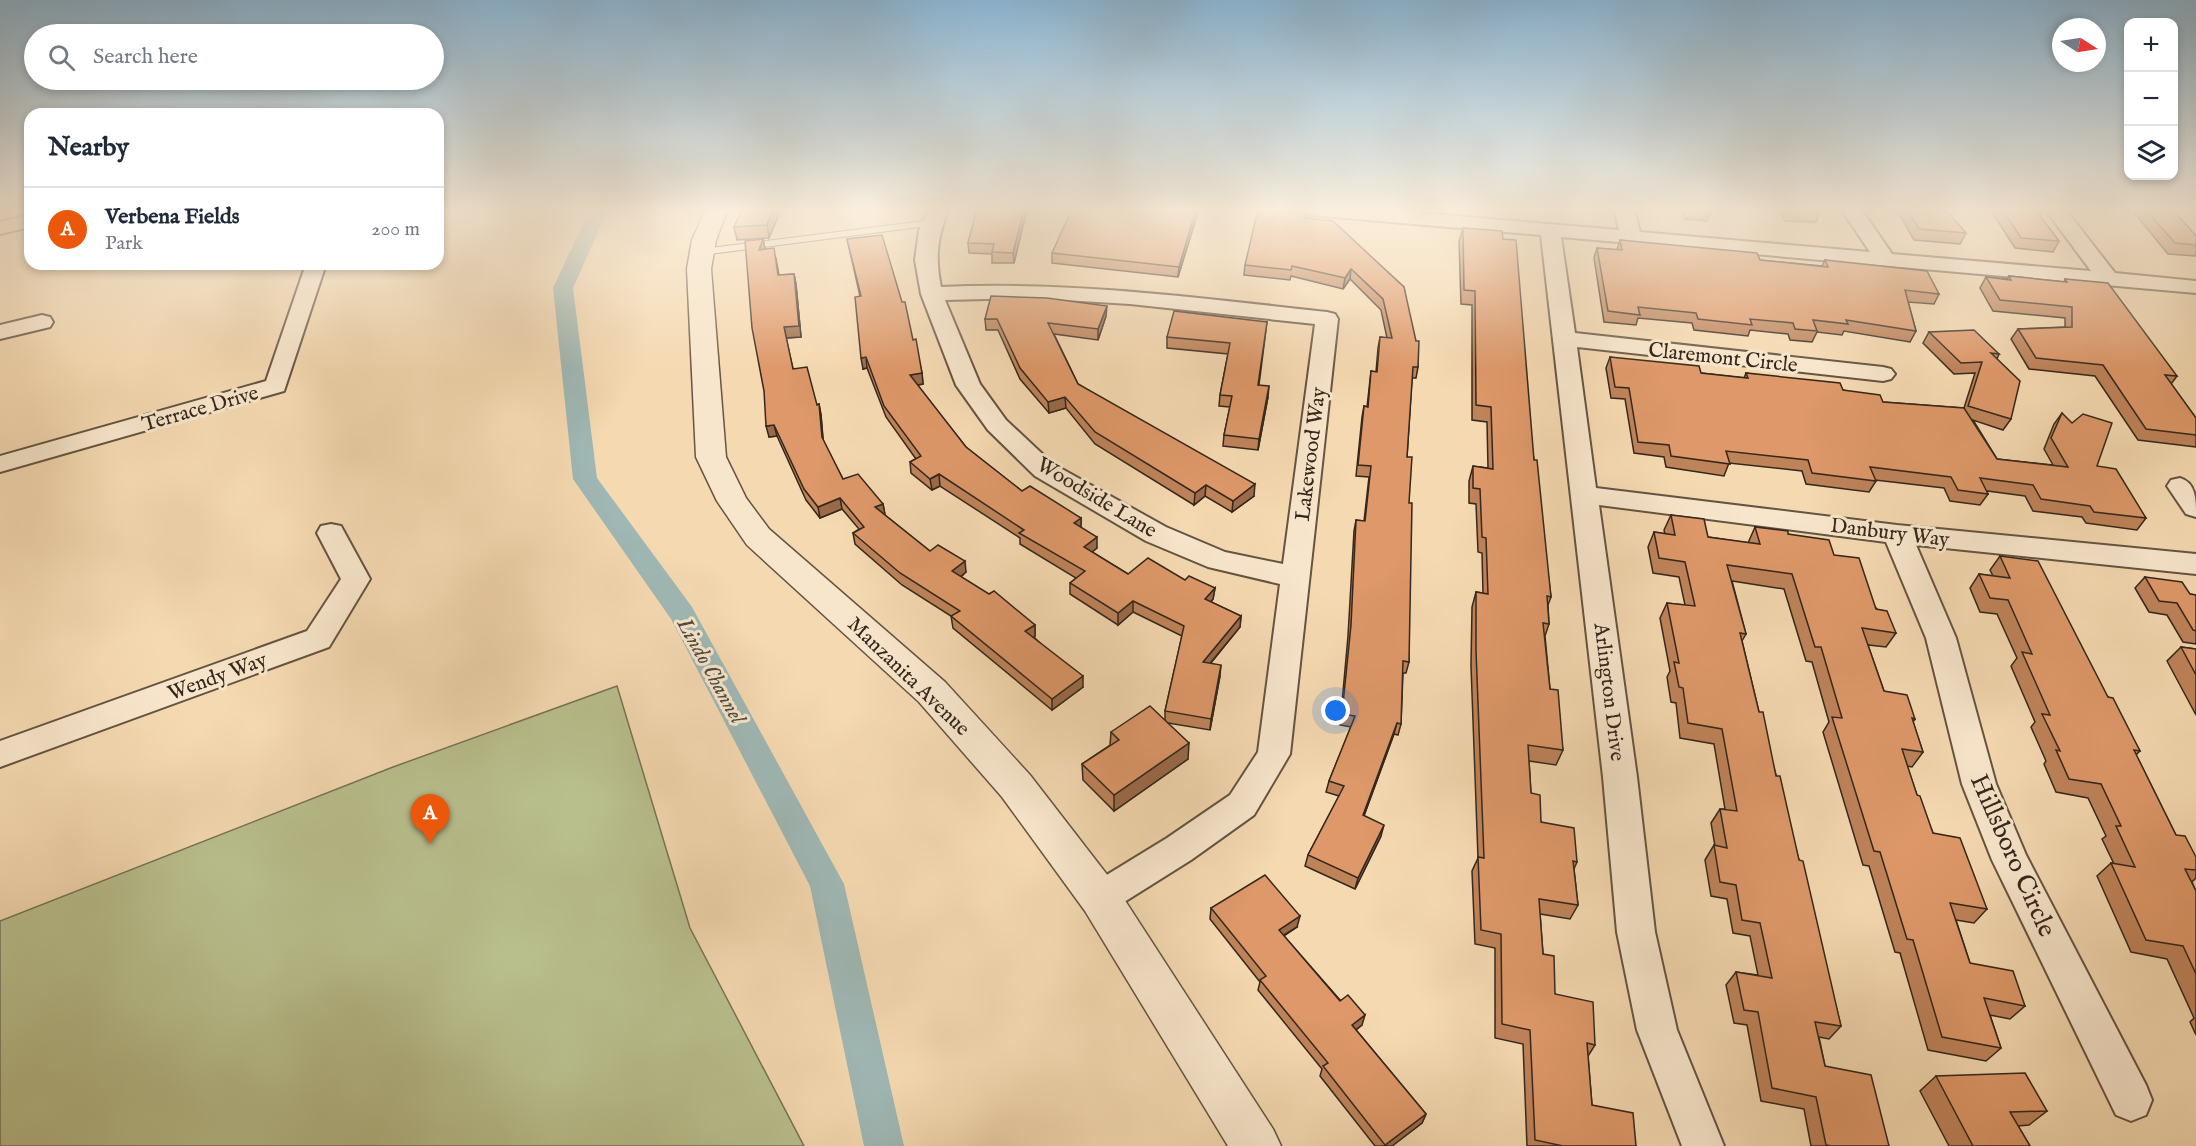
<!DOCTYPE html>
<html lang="en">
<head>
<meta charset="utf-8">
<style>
	:root { --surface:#fff; --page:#f6f6f7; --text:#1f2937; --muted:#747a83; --line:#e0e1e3; --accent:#ea580c }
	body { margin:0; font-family:"IM FELL English",serif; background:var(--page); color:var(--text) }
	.controls { position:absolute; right:18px; top:18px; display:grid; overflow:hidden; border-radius:12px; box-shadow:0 3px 9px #0003 }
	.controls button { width:54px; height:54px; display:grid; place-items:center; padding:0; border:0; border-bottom:2px solid var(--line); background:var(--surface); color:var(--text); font:30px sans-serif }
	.compass { position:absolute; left:2052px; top:18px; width:54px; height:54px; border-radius:50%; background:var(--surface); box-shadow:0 3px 9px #0003; rotate:102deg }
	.you { position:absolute; left:1336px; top:711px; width:21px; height:21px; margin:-15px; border:4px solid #fff; border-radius:50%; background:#1a73e8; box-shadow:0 0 0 9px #1a73e833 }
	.badge { display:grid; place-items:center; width:39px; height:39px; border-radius:50%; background:var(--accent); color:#fff; font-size:20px; font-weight:700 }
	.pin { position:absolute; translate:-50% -50px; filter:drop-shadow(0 2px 3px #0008) }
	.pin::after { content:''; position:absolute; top:32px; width:21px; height:18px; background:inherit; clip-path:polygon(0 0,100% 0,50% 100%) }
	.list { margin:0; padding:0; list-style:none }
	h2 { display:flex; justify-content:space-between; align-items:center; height:78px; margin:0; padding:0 24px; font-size:26px }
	h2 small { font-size:20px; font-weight:400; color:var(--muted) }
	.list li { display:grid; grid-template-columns:39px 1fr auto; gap:18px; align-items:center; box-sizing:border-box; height:84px; padding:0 24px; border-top:2px solid var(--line) }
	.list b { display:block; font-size:22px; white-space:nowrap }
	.list p { margin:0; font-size:20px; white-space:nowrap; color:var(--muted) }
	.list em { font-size:20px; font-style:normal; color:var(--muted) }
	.icon { flex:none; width:33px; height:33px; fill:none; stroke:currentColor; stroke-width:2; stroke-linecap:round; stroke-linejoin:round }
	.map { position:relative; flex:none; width:2196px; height:1146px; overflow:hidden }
	.search { position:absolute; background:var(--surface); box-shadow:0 3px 9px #0003; left:24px; top:24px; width:420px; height:66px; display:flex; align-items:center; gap:15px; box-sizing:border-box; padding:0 21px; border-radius:33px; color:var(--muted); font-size:22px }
	.panel { position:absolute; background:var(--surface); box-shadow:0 3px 9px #0003; left:24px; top:108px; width:420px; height:162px; border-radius:18px }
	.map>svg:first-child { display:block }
	.green { fill:#b9c08e; stroke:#767455; stroke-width:1.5 }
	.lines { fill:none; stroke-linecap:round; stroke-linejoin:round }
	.canal { fill:#9fb8b5; fill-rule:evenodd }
	.service-casing { stroke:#645441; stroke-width:2 }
	.minor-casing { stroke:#645441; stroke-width:4 }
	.tertiary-casing { stroke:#645441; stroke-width:3 }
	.service { fill:#f8e6cc; fill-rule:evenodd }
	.minor { fill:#f8e6cc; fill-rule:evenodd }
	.tertiary { fill:#f8e6cc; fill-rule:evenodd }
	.wall { fill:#bf835a; stroke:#34271c; stroke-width:1.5 }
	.shaded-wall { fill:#9b6a4a; stroke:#34271c; stroke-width:1.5 }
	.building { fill:#de9869; stroke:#34271c; stroke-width:1.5 }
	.labels { text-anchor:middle; stroke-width:6; stroke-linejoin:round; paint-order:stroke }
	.street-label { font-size:21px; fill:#34271c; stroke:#f8e6cc }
	.water-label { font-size:22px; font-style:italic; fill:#4f4b42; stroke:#f8e6cc }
	.near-street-label { font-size:26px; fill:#34271c; stroke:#f8e6cc }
</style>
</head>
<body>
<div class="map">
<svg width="2196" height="1146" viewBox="0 0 2196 1146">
	<rect width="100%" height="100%" fill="#f5d9b1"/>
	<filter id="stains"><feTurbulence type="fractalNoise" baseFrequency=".00333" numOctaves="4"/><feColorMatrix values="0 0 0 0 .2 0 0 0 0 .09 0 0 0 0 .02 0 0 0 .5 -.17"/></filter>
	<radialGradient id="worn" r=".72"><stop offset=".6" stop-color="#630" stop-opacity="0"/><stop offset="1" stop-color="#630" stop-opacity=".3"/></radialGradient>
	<polygon class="green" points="617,686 690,928 804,1146 0,1146 0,921 393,767"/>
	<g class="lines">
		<polygon class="canal" points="594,209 612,209 602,223 573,288 597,478 692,607 844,884 904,1146 864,1146 810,886 671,619 573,479 553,288 584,222"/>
		<g class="service-casing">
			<polygon id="service" points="932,220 935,221 935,225 702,255 697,252 702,249"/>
		</g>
		<g class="minor-casing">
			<g id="minor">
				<path d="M929 209H949C937 237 935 258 941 287 1071 281 1199 298 1327 312L1335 314 1338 319 1290 754 1254 815 1191 860 1113 909 1100 914 1087 909 1082 898 1087 887 1167 838 1230 795 1258 752 1280 584 1208 567 1146 541 1035 476 988 430 956 385 921 294 915 260 919 231ZM1031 298 1130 304 1315 324 1283 564 1225 552 1166 527 1053 464 1006 420 980 384 945 300Z"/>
				<polygon points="1300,209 1373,209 1619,230 1614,209 1634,209 1640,232 1870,252 1841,209 1861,209 1892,254 2091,271 2045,209 2065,209 2115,273 2196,281 2196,293 1561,237 1575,333 1883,367 1891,369 1895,374 1891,379 1883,381 1577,347 1596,488 1897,525 2196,554 2196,574 1916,545 1956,638 1996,784 2026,855 2146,1085 2152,1100 2146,1115 2131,1121 2116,1115 1992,860 1962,784 1926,638 1886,542 1599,505 1637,777 1655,932 1677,1030 1724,1146 1682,1146 1637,1030 1617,932 1603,777 1541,235 1310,215"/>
				<polygon points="30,215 30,227 0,234 0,222"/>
				<polygon points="306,264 326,264 284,391 0,472 0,456 266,381"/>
				<polygon points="42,315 50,317 53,322 50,327 0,339 0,325"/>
				<path d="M2180 478C2196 483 2196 499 2196 517L2186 514 2167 486 2171 480Z"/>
				<polygon points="331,524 341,526 370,579 329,647 0,767 0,741 307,631 341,579 317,533 321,526"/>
			</g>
		</g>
		<g class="tertiary-casing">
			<polygon id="tertiary" points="706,209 728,209 716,240 711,269 726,457 746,498 769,529 945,682 1030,775 1115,885 1273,1129 1281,1146 1228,1146 1085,911 1002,797 919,702 747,545 717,501 696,457 687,269 692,240"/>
		</g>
		<use href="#service" class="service"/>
		<use href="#minor" class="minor"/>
		<use href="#tertiary" class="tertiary"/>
	</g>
	<g class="wall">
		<polygon points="781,209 769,238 737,240 734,227"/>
		<polygon points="977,209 1027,209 1014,263 992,263 992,254 969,253 968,243"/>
		<polygon points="1675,209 1710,209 1711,212 1707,221 1685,219 1682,209"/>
		<polygon points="1780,209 1819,209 1820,212 1816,222 1785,221"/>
		<polygon points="1891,209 1945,209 1966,233 1960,244 1914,240 1899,214 1894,213"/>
		<polygon points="1990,209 2040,209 2042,212 2040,216 2059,241 2053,252 2015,248"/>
		<polygon points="2139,209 2172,209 2196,236 2196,256 2168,254 2135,214"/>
		<polygon points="1198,212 1178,277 1052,263 1052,253"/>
		<polygon points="1305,218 1404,287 1418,367 1416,378 1412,378 1407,457 1409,503 1409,662 1406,673 1403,673 1401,724 1398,735 1394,734 1364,816 1381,836 1355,889 1305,866 1308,855 1339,796 1326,792 1329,781 1351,727 1340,725 1348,636 1354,531 1356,520 1364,521 1369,477 1356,476 1362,417 1364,406 1367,407 1371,371 1376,372 1378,348 1380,337 1387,338 1381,310 1350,279 1343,289 1291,276 1290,280 1244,275 1245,265"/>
		<polygon points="1463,228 1503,239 1534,460 1551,597 1548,605 1549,624 1545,636 1550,689 1563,750 1556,765 1529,761 1531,793 1541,822 1577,862 1574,869 1578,905 1570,919 1540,914 1543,954 1555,994 1595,1045 1588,1056 1592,1105 1636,1146 1527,1146 1523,1044 1495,1038 1495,948 1475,944 1472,871 1478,858 1471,666 1472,607 1476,592 1483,593 1482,553 1478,552 1476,504 1469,503 1469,481 1473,466 1488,468 1487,422 1472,420 1472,305 1461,304 1459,241"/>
		<polygon points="763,239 765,249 776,258 779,275 794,274 796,284 801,337 786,338 793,369 817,405 819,404 821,415 823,441 843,479 883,504 885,515 930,551 966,572 961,577 1035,625 1035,636 1034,637 1083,687 1052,710 953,628 951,616 902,585 855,544 853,533 859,529 842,509 820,518 806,500 777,436 769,437"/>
		<polygon points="847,239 913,340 922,373 923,384 917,385 966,447 1022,491 1081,518 1081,528 1097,548 1092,552 1128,574 1185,580 1215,588 1213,599 1211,602 1241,616 1240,627 1211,663 1220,676 1210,730 1168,723 1188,759 1114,811 1083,780 1082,764 1110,745 1111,732 1165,720 1165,711 1182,636 1133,612 1118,625 1070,594 1070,583 1076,578 1020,544 1020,538 940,486 932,490 911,473 910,462 916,459 886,417 867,368 863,369 860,296"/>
		<polygon points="1620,240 1760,260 1822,266 1825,260 1939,294 1934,304 1908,302 1916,331 1910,342 1844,331 1842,335 1817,332 1812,342 1790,340 1788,334 1750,330 1748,336 1694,330 1692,323 1638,318 1636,325 1604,322 1594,258 1597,248 1617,250"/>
		<polygon points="2009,276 2064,282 2065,279 2177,376 2171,384 2196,418 2196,447 2138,440 2095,376 2029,369 2011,339 2018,329 2065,327 2065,318 1993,311 1980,288 1986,277 2007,279"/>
		<polygon points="1106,316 1098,340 1054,334 1078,384 1254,496 1232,512 1205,496 1194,505 1095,444 1066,408 1049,413 1020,379 998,330 986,330 985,319"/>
		<polygon points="1267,322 1259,385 1268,397 1258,450 1223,446 1224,435 1230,407 1219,406 1220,395 1228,354 1167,348 1167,337"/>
		<polygon points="1929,332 1999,354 1997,359 2011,419 2003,430 1973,420 1997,459 2053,465 2044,449 2054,424 2062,413 2097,466 2146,518 2137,530 2086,523 2082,517 2033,511 2025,496 1987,491 1988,494 1980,505 1950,501 1944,488 1875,480 1876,481 1869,492 1806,484 1802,471 1729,463 1724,476 1666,467 1664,457 1634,453 1625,399 1611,398 1606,368 1610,357 1701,373 1744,378 1746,373 1843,390 1883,402 1964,408 1975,373 1954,374 1923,343"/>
		<polygon points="1671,515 1708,537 1748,543 1755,527 1788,534 1834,555 1896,633 1886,647 1868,645 1884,691 1915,719 1913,722 1923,752 1912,767 1907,766 1917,795 1933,833 1987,909 1974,923 1956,920 1970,963 2025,1006 2010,1019 1990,1015 2001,1048 1986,1061 1928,1050 1900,953 1895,952 1869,866 1863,865 1823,732 1829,722 1812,662 1806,661 1784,589 1732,581 1746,634 1742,641 1759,712 1799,860 1841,1026 1829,1039 1819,1037 1825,1066 1889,1146 1811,1146 1804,1109 1761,1101 1747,1025 1734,1023 1726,985 1736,972 1758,975 1750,936 1733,933 1727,899 1711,896 1705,860 1714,845 1715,846 1711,823 1720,809 1725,809 1714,744 1680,738 1676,703 1671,702 1667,677 1670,671 1660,618 1667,603 1685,605 1679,577 1653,573 1648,547 1654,532 1665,534 1664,530"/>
		<polygon points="2000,556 2108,697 2140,751 2136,755 2176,835 2196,857 2196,878 2192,882 2196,891 2196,1035 2190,1022 2194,1018 2167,959 2131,952 2097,876 2111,863 2114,864 2102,839 2106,836 2088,798 2056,792 2044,764 2046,761 2031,727 2035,722 2011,666 2017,658 1997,614 1980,612 1970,588 1979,574 1993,576 1990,570"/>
		<polygon points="2145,577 2190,594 2196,595 2196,644 2183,642 2167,615 2149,612 2135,588"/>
		<polygon points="2181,647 2196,649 2196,715 2167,661"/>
		<polygon points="1211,908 1297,927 1284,936 1362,1025 1356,1030 1426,1114 1422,1123 1392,1146 1375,1146 1320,1076 1322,1069 1258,990 1260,982 1210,919"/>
		<polygon points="1936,1076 2047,1111 2029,1125 2018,1126 2030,1146 1949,1146 1920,1091"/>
	</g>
	<g class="shaded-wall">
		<polygon points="773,209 781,209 769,238 767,225"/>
		<polygon points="1024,209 1027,209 1014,263 1013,253"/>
		<polygon points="1196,209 1198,209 1198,212 1178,277 1179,267"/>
		<polygon points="763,239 765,249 759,250"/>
		<polygon points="1351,269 1350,279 1343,289 1345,278"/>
		<polygon points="794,274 796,284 801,337 786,338 784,327"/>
		<polygon points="1107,306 1106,316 1098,340 1098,329"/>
		<polygon points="866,357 867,368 863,369 861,358"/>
		<polygon points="922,373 923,384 911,386 910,375"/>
		<polygon points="1269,386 1268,397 1258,450 1259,439"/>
		<polygon points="1065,397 1066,408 1049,413 1048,402"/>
		<polygon points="819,404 821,415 824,449 822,437"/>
		<polygon points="774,425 777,436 769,437 766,426"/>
		<polygon points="939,474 940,486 932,490 930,479"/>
		<polygon points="1255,484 1254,496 1232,512 1233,501"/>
		<polygon points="1206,485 1205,496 1194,505 1195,493"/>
		<polygon points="840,498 842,509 820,518 818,507"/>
		<polygon points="883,504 885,515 875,507"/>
		<polygon points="1081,518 1081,529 1074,523"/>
		<polygon points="1097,537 1097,548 1084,559 1084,547"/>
		<polygon points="965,561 966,572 953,583 952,571"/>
		<polygon points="1215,588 1213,599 1204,610 1205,599"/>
		<polygon points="1133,601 1133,612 1118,625 1118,613"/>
		<polygon points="1241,616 1240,627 1202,673 1203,662"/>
		<polygon points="1035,625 1035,636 1026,642 1025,631"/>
		<polygon points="1221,665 1220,676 1210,730 1211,719"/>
		<polygon points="1083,676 1083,687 1052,710 1052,699"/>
		<polygon points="1397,723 1394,734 1360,826 1363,815"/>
		<polygon points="1189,743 1188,759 1114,811 1114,795"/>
		<polygon points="1384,825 1381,836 1355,889 1358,878"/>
		<polygon points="1300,916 1297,927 1276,940 1279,930"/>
		<polygon points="1365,1015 1362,1025 1349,1035 1352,1025"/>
		<polygon points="1426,1114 1422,1123 1392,1146 1384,1146"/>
	</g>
	<g class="building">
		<polygon points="742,209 773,209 767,225 734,227"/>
		<polygon points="977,209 1024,209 1013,253 992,252 994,244 968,243"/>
		<polygon points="1072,209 1196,209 1179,267 1052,253"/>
		<polygon points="1258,209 1271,209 1306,212 1305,218 1333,221 1404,287 1416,341 1419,341 1418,367 1413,367 1407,457 1412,457 1409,503 1412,503 1409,662 1403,661 1401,724 1397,723 1363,815 1384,825 1358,878 1308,855 1344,786 1329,781 1355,716 1342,714 1351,625 1356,520 1365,521 1371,466 1358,465 1364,406 1368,407 1371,371 1377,372 1380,337 1392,338 1383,299 1351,269 1345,278 1292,266 1291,270 1245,265"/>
		<polygon points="1688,209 1710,209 1711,212 1688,210"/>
		<polygon points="1789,209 1819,209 1820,212 1790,211"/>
		<polygon points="1907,209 1945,209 1966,233 1919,229"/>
		<polygon points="2002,209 2040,209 2042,212 2037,212 2059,241 2021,238"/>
		<polygon points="2145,209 2172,209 2196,236 2196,245 2175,243"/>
		<polygon points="1463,228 1502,231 1503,239 1516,240 1534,460 1537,460 1551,597 1547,596 1549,624 1543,623 1550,689 1558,690 1563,750 1528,745 1531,793 1540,795 1541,822 1574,828 1577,862 1573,861 1578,905 1539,899 1543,954 1554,956 1555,994 1593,1002 1595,1045 1587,1043 1592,1105 1633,1113 1636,1146 1563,1146 1535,1140 1530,1030 1502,1024 1501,934 1481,930 1478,857 1484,858 1476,651 1476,592 1488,594 1486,538 1482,537 1480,489 1473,488 1473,466 1493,469 1491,407 1476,405 1475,291 1464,290"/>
		<polygon points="882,235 902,302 905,302 913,340 916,339 922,373 910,375 966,447 1022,491 1030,486 1081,518 1074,523 1097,537 1084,547 1128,574 1148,558 1185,580 1189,576 1215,588 1205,599 1241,616 1203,662 1221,665 1211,719 1165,711 1184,626 1133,601 1118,613 1070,583 1085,571 1019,533 1024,530 939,474 930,479 910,462 921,456 884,406 866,357 861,358 855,297 861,296 847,239"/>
		<polygon points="763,239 759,250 774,248 778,275 794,274 799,326 784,327 793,369 807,367 817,405 819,404 822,437 843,479 858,474 883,504 875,507 930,551 938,545 965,561 952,571 989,594 994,591 1035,625 1025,631 1083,676 1052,699 951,616 960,611 900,573 853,533 864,527 840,498 818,507 804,489 774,425 766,426 764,391 752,328 745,241"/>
		<polygon points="1620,240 1757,253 1760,260 1828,267 1825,260 1927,271 1939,294 1905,290 1916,331 1846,320 1848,324 1813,320 1817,331 1795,329 1793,323 1750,319 1752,325 1698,319 1696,313 1638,307 1640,315 1608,311 1597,248 1622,250"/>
		<polygon points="2009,276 2067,282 2065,279 2108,283 2177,376 2165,375 2196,418 2196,435 2146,429 2103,365 2036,358 2018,329 2072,327 2072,307 2000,300 1986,277 2011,280"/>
		<polygon points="991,296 1047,298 1107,306 1098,329 1048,323 1078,384 1255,484 1233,501 1206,485 1195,493 1095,432 1065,397 1048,402 1020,368 997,319 985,319"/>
		<polygon points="1174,311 1267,322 1258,385 1269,386 1259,439 1224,435 1232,396 1220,395 1230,343 1167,337"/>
		<polygon points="1974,330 1999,354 1991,353 2020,381 2011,419 1968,406 1982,362 1961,363 1929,332"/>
		<polygon points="1610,357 1699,366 1701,373 1748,378 1746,373 1840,383 1843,390 1880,395 1883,402 1964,408 1997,459 2068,467 2051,438 2062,413 2072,423 2083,414 2112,423 2097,466 2116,469 2146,518 2094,512 2090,506 2041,499 2033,485 1980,478 1988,494 1958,490 1951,477 1870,467 1876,481 1812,473 1808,460 1726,451 1730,464 1671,456 1669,445 1638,442 1629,388 1615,387"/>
		<polygon points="1671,515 1704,519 1708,537 1760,544 1755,527 1788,531 1788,534 1829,540 1834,555 1859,558 1876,609 1887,611 1896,633 1862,628 1884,691 1907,695 1915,719 1912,718 1923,752 1902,749 1917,795 1920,796 1933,833 1960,838 1987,909 1950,903 1970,963 2013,971 2025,1006 1984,998 2001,1048 1942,1037 1913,940 1907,939 1880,852 1874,851 1832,717 1842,718 1821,647 1815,647 1792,574 1727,565 1746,634 1740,633 1759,712 1763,712 1776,776 1780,776 1799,860 1803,861 1841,1026 1815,1022 1825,1066 1871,1075 1889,1146 1832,1146 1826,1145 1816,1097 1772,1088 1758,1012 1744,1010 1736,972 1772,978 1760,923 1742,920 1736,885 1720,882 1714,845 1727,848 1720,809 1737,811 1722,729 1688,723 1683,688 1679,687 1674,662 1679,663 1667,603 1695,606 1685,562 1659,558 1654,532 1675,535"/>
		<polygon points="2000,556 2038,561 2108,697 2113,698 2140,751 2134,750 2176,835 2185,836 2196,857 2196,870 2185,869 2196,891 2196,974 2183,946 2146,940 2111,863 2135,867 2116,826 2121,826 2101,784 2069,779 2056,750 2060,751 2042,714 2050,715 2022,652 2032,654 2008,600 1990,598 1979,574 2010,578"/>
		<polygon points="2145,577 2182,582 2190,594 2196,595 2196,631 2193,630 2177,603 2159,601"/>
		<polygon points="2181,647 2196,649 2196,675"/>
		<polygon points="1150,706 1189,743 1114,795 1082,764 1119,740 1111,732"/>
		<polygon points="1265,875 1300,916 1279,930 1340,1001 1348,995 1365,1015 1352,1025 1426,1114 1385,1145 1323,1066 1328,1063 1260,980 1266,976 1211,908"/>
		<polygon points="2025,1073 2047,1111 2010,1112 2030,1146 1973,1146 1936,1076"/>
	</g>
	<linearGradient id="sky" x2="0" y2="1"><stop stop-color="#8bb6d4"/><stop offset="0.57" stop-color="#faeedc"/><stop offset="1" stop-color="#faeedc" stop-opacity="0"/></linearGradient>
	<rect width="2196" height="369" fill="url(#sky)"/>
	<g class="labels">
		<g class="street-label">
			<text transform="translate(1723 357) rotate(6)" y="7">Claremont Circle</text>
			<text transform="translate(200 408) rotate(-16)" y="7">Terrace Drive</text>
			<text transform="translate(1310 454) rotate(-83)" y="7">Lakewood Way</text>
			<text transform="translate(1097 497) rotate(31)" y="7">Woodside Lane</text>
			<text transform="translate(1890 532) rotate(7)" y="7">Danbury Way</text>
			<text transform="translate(217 676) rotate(-20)" y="7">Wendy Way</text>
			<text transform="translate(909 676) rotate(44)" y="7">Manzanita Avenue</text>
			<text transform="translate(1610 692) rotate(83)" y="7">Arlington Drive</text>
		</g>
		<g class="water-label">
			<text transform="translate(712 670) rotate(61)" y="8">Lindo Channel</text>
		</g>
		<g class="near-street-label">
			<text transform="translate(2014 855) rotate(66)" y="9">Hillsboro Circle</text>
		</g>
	</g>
	<rect width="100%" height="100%" filter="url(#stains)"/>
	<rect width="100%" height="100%" fill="url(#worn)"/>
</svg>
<div class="controls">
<button>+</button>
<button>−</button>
<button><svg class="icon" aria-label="layers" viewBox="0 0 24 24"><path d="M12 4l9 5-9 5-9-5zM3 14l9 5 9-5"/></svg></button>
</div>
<svg class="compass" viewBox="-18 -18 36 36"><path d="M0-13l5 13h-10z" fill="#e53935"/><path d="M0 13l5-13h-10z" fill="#747a83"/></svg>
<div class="you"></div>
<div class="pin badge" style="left:430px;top:844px">A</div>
<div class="search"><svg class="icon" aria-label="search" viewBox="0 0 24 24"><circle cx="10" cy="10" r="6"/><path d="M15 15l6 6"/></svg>Search here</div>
<section class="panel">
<h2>Nearby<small></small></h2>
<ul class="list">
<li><span class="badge">A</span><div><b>Verbena Fields</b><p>Park</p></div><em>200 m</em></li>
</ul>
</section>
</div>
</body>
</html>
